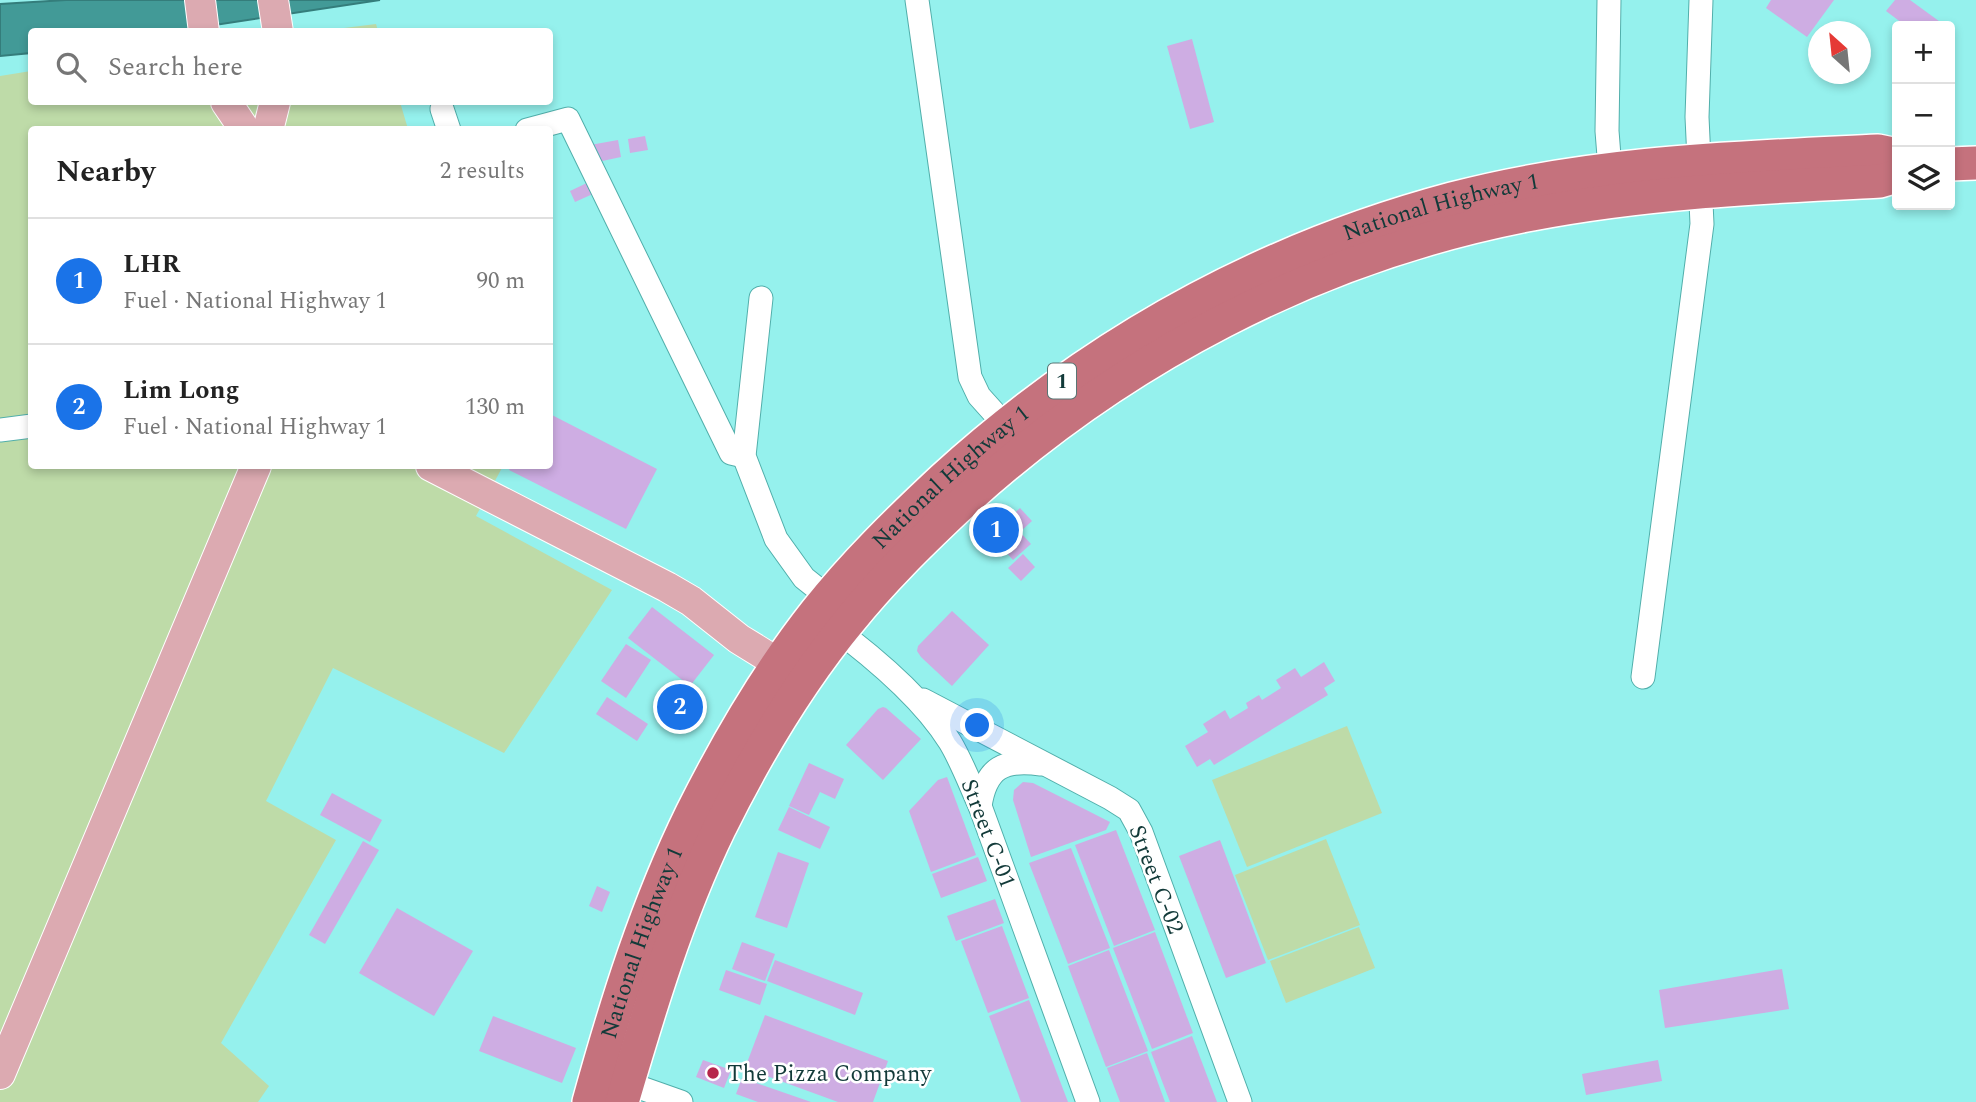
<!DOCTYPE html>
<html lang="en">
<head>
<meta charset="utf-8">
<style>
	:root { --surface:#fff; --page:#f2f2f2; --text:#222; --muted:#767676; --line:#e0e0e0; --accent:#1a73e8 }
	body { margin:0; font-family:Spectral,serif; background:var(--page); color:var(--text) }
	.controls { position:absolute; right:21px; top:21px; display:grid; overflow:hidden; border-radius:7px; box-shadow:0 4px 10px #0003 }
	.controls button { width:63px; height:63px; display:grid; place-items:center; padding:0; border:0; border-bottom:2px solid var(--line); background:var(--surface); color:var(--text); font:35px sans-serif }
	.compass { position:absolute; left:1808px; top:21px; width:63px; height:63px; border-radius:50%; background:var(--surface); box-shadow:0 4px 10px #0003; rotate:333deg }
	.you { position:absolute; left:978px; top:726px; width:24px; height:24px; margin:-18px; border:5px solid #fff; border-radius:50%; background:#1a73e8; box-shadow:0 0 0 10px #1a73e833 }
	.badge { display:grid; place-items:center; width:46px; height:46px; border-radius:50%; background:var(--accent); color:#fff; font-size:23px; font-weight:700 }
	.pin { position:absolute; translate:-50% -50%; border:4px solid #fff; box-shadow:0 2px 7px #0006 }
	.list { margin:0; padding:0; list-style:none }
	h2 { display:flex; justify-content:space-between; align-items:center; height:91px; margin:0; padding:0 28px; font-size:30px }
	h2 small { font-size:23px; font-weight:400; color:var(--muted) }
	.list li { display:grid; grid-template-columns:46px 1fr auto; gap:21px; align-items:center; box-sizing:border-box; height:126px; padding:0 28px; border-top:2px solid var(--line) }
	.list b { display:block; font-size:26px; white-space:nowrap }
	.list p { margin:0; font-size:23px; white-space:nowrap; color:var(--muted) }
	.list em { font-size:23px; font-style:normal; color:var(--muted) }
	.icon { flex:none; width:38px; height:38px; fill:none; stroke:currentColor; stroke-width:2; stroke-linecap:round; stroke-linejoin:round }
	.map { position:relative; flex:none; width:1976px; height:1102px; overflow:hidden }
	.search { position:absolute; background:var(--surface); box-shadow:0 4px 10px #0003; left:28px; top:28px; width:525px; height:77px; display:flex; align-items:center; gap:18px; box-sizing:border-box; padding:0 24px; border-radius:7px; color:var(--muted); font-size:26px }
	.panel { position:absolute; background:var(--surface); box-shadow:0 4px 10px #0003; left:28px; top:126px; width:525px; height:343px; border-radius:7px }
	.map>svg:first-child { display:block }
	.green { fill:#bedba8 }
	.water { fill:#429a97; stroke:#347d7b; stroke-width:2 }
	.building { fill:#ceade3 }
	.lines { fill:none; stroke-linecap:round; stroke-linejoin:round }
	.minor-casing { stroke:#51afab; stroke-width:25 }
	.major-casing { stroke:#fff; stroke-width:32 }
	.highway-casing { stroke:#fff; stroke-width:36 }
	.minor { stroke:#fff; stroke-width:23 }
	.major { stroke:#dcaab1; stroke-width:30 }
	.highway { stroke:#c5727d; stroke-width:33 }
	.poi-dot { fill:#b6254b; stroke:#fff; stroke-width:2.5 }
	.labels { text-anchor:middle; stroke-width:5; stroke-linejoin:round; paint-order:stroke }
	.shield { fill:#fff; stroke:#597574; stroke-width:2 }
	.shield-label { font-size:21px; font-weight:bold; fill:#123a39 }
	.street-label { font-size:23px; fill:#123a39; stroke:#fff }
	.poi-label { font-size:23px; fill:#123a39; stroke:#fff; text-anchor:start }
</style>
</head>
<body>
<div class="map">
<svg width="1976" height="1102" viewBox="0 0 1976 1102">
	<rect width="100%" height="100%" fill="#95f1ed"/>
	<g class="green">
		<polygon points="376,24 378,31 320,31"/>
		<polygon points="31,71 32,102 400,102 408,129 32,130 32,466 503,466 476,516 612,590 504,753 333,668 266,801 336,840 221,1043 269,1086 258,1102 0,1102 0,76"/>
		<polygon points="1347,726 1382,813 1247,867 1212,780"/>
		<polygon points="1326,839 1360,925 1268,960 1235,875"/>
		<polygon points="1359,927 1375,968 1286,1003 1270,961"/>
	</g>
	<polygon class="water" points="66,0 380,0 175,31 32,32 31,53 0,56 0,4"/>
	<g class="building">
		<polygon points="1771,0 1834,0 1807,37 1766,8"/>
		<polygon points="1895,0 1910,0 1943,24 1941,26 1906,26 1886,11"/>
		<polygon points="1192,39 1214,122 1190,129 1167,46"/>
		<polygon points="645,136 648,150 630,153 628,139"/>
		<polygon points="618,140 621,157 593,163 590,145"/>
		<polygon points="589,182 595,193 575,202 570,191"/>
		<polygon points="550,414 657,469 626,529 509,470 511,466 550,466"/>
		<polygon points="1020,508 1032,521 1020,532 1031,544 1013,560 1003,549 996,556 983,543"/>
		<polygon points="1023,554 1035,567 1021,581 1008,568"/>
		<polygon points="652,607 714,655 690,686 628,638"/>
		<polygon points="952,611 989,645 952,686 921,657 917,651 918,646"/>
		<polygon points="626,644 651,660 626,698 601,681"/>
		<polygon points="1324,662 1335,681 1324,688 1328,695 1214,765 1210,759 1197,767 1185,746 1208,732 1203,724 1225,710 1230,719 1248,708 1246,703 1259,695 1262,700 1281,688 1276,680 1295,668 1301,677"/>
		<polygon points="607,697 648,724 637,741 596,714"/>
		<polygon points="883,707 886,708 921,739 883,780 846,745 878,709"/>
		<polygon points="809,763 844,779 835,799 820,792 809,815 789,806"/>
		<polygon points="947,777 976,855 931,872 909,811 938,780"/>
		<polygon points="1023,782 1033,783 1110,822 1106,830 1031,857 1013,800 1014,790"/>
		<polygon points="332,793 382,820 370,842 320,815"/>
		<polygon points="789,807 830,827 820,849 778,830"/>
		<polygon points="1116,830 1155,930 1114,946 1075,845"/>
		<polygon points="1220,840 1266,963 1226,978 1179,856"/>
		<polygon points="363,841 379,850 325,944 309,935"/>
		<polygon points="1071,848 1110,948 1068,964 1029,863"/>
		<polygon points="778,852 809,863 787,928 755,917"/>
		<polygon points="978,857 987,881 941,898 932,874"/>
		<polygon points="597,886 610,892 602,912 589,906"/>
		<polygon points="995,899 1004,923 956,941 947,916"/>
		<polygon points="397,908 473,951 434,1016 359,973"/>
		<polygon points="1002,926 1029,998 988,1013 961,941"/>
		<polygon points="1155,932 1193,1033 1152,1049 1113,948"/>
		<polygon points="742,942 775,954 765,981 732,969"/>
		<polygon points="1109,950 1148,1051 1106,1067 1068,966"/>
		<polygon points="775,960 863,993 855,1015 767,981"/>
		<polygon points="1782,969 1789,1009 1665,1028 1659,990"/>
		<polygon points="726,970 767,984 760,1005 719,990"/>
		<polygon points="1029,1000 1068,1102 1021,1102 989,1016"/>
		<polygon points="765,1015 888,1061 873,1102 838,1102 745,1068"/>
		<polygon points="493,1016 576,1048 562,1083 479,1051"/>
		<polygon points="1192,1036 1217,1102 1170,1102 1151,1052"/>
		<polygon points="1147,1053 1165,1102 1120,1102 1107,1068"/>
		<polygon points="703,1060 731,1070 724,1088 696,1077"/>
		<polygon points="1658,1060 1662,1081 1586,1095 1582,1074"/>
		<polygon points="742,1078 811,1102 758,1102 736,1094"/>
	</g>
	<g class="lines">
		<g class="minor-casing">
			<g id="minor">
				<polyline points="917,0 970,377 979,396 1005,425"/>
				<polyline points="1609,0 1607,131 1610,169"/>
				<polyline points="442,109 449,130"/>
				<polyline points="527,130 568,119 731,453 744,456"/>
				<polyline points="761,298 744,456 776,539 804,578 839,606"/>
				<polyline points="0,430 32,426"/>
				<path d="M829 624C871 655 922 697 950 742 962 762 970 784 980 806L1088 1102"/>
				<polyline points="1643,677 1702,224 1697,117 1701,0"/>
				<polyline points="923,700 1110,798 1129,810 1141,832 1240,1102"/>
				<path d="M980 806C986 767 1004 759 1041 764"/>
				<polyline points="613,1078 681,1102"/>
			</g>
		</g>
		<g class="major-casing">
			<g id="major">
				<polyline points="200,0 204,32"/>
				<polyline points="273,0 278,32"/>
				<polyline points="226,102 245,130"/>
				<polyline points="268,130 275,102"/>
				<polyline points="431,466 667,587 691,601 739,639 799,676"/>
				<polyline points="0,1074 256,466"/>
			</g>
		</g>
		<g class="highway-casing">
			<g id="highway">
				<polyline points="1950,164 1976,163"/>
				<path id="s1" d="M589 1102C616 1004 647 905 692 813 727 743 767 674 816 612 854 564 898 521 943 479 1091 344 1258 251 1452 199 1592 162 1736 158 1878 151L1897 155"/>
				<path d="M622 1102C649 1010 677 916 719 829 755 756 798 683 850 620 882 580 919 544 956 509 1117 360 1316 255 1532 214 1647 192 1763 187 1880 181L1897 176"/>
			</g>
		</g>
		<use href="#minor" class="minor"/>
		<use href="#major" class="major"/>
		<use href="#highway" class="highway"/>
	</g>
	<circle class="poi-dot" cx="713" cy="1073" r="7"/>
	<g class="labels">
		<rect class="shield" x="1048" y="363.5" width="28" height="35" rx="5"/>
		<g class="shield-label">
			<text x="1062" y="388">1</text>
		</g>
		<g class="street-label">
			<text dy="8" stroke="none"><textPath href="#s1" startOffset="1302">National Highway 1</textPath></text>
			<text dy="8" stroke="none"><textPath href="#s1" startOffset="735">National Highway 1</textPath></text>
			<text transform="translate(989 833) rotate(69)" y="8">Street C-01</text>
			<text transform="translate(1157 879) rotate(69)" y="8">Street C-02</text>
			<text dy="8" stroke="none"><textPath href="#s1" startOffset="168">National Highway 1</textPath></text>
		</g>
		<g class="poi-label">
			<text x="727" y="1081">The Pizza Company</text>
		</g>
	</g>
</svg>
<div class="controls">
<button>+</button>
<button>−</button>
<button><svg class="icon" aria-label="layers" viewBox="0 0 24 24"><path d="M12 4l9 5-9 5-9-5zM3 14l9 5 9-5"/></svg></button>
</div>
<svg class="compass" viewBox="-18 -18 36 36"><path d="M0-13l5 13h-10z" fill="#e53935"/><path d="M0 13l5-13h-10z" fill="#767676"/></svg>
<div class="you"></div>
<div class="pin badge" style="left:996px;top:530px">1</div>
<div class="pin badge" style="left:680px;top:707px">2</div>
<div class="search"><svg class="icon" aria-label="search" viewBox="0 0 24 24"><circle cx="10" cy="10" r="6"/><path d="M15 15l6 6"/></svg>Search here</div>
<section class="panel">
<h2>Nearby<small>2 results</small></h2>
<ul class="list">
<li><span class="badge">1</span><div><b>LHR</b><p>Fuel · National Highway 1</p></div><em>90 m</em></li>
<li><span class="badge">2</span><div><b>Lim Long</b><p>Fuel · National Highway 1</p></div><em>130 m</em></li>
</ul>
</section>
</div>
</body>
</html>
